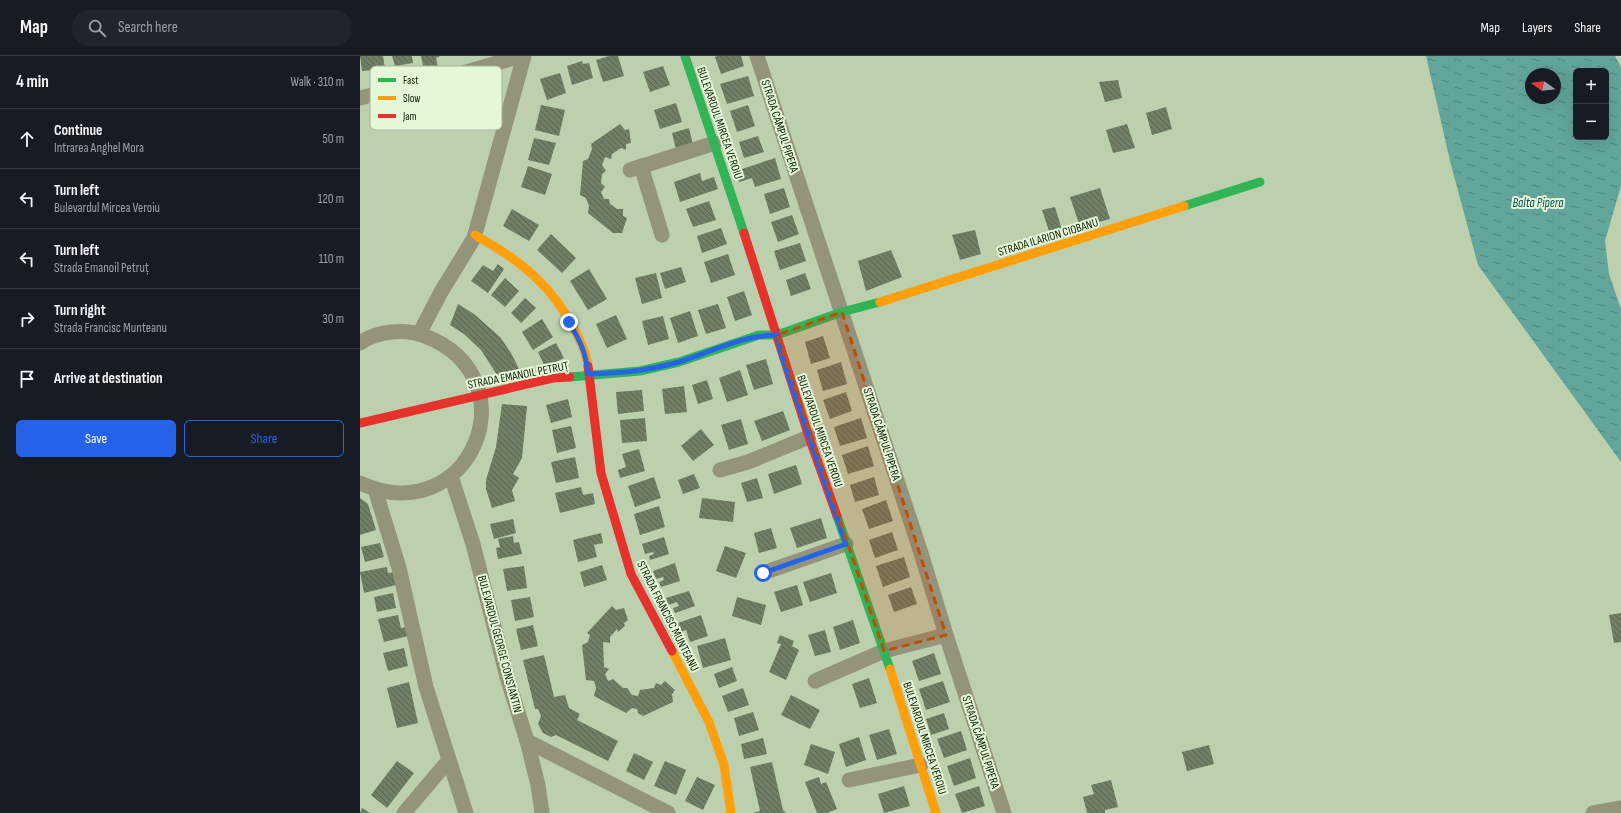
<!DOCTYPE html>
<html lang="en">
<head>
<meta charset="utf-8">
<style>
	:root { --surface:#171b24; --page:#20242c; --text:#f1f3f6; --muted:#9ea1a6; --line:#363941; --accent:#2563eb }
	body { margin:0; font-family:"Sofia Sans Condensed",sans-serif; background:var(--page); color:var(--text) }
	.controls { position:absolute; right:12px; top:12px; display:grid; overflow:hidden; border-radius:6px; box-shadow:0 4px 16px #0002 }
	.controls button { width:36px; height:36px; display:grid; place-items:center; padding:0; border:0; border-bottom:1px solid var(--line); background:var(--surface); color:var(--text); font:20px sans-serif }
	.compass { position:absolute; left:1165px; top:12px; width:36px; height:36px; border-radius:50%; background:var(--surface); box-shadow:0 4px 16px #0002; rotate:284deg }
	.stop { position:absolute; width:12px; height:12px; margin:-9px; border:3px solid #2563eb; border-radius:50%; background:#fff }
	.stop.end { background:#2563eb; border-color:#fff; box-shadow:0 1px 4px #0008 }
	.list { margin:0; padding:0; list-style:none }
	h2 { display:flex; justify-content:space-between; align-items:center; height:52px; margin:0; padding:0 16px; font-size:17px }
	h2 small { font-size:13px; font-weight:400; color:var(--muted) }
	.list li { display:grid; grid-template-columns:26px 1fr auto; gap:12px; align-items:center; box-sizing:border-box; height:60px; padding:0 16px; border-top:1px solid var(--line) }
	.list b { display:block; font-size:15px; white-space:nowrap }
	.list p { margin:0; font-size:13px; white-space:nowrap; color:var(--muted) }
	.list em { font-size:13px; font-style:normal; color:var(--muted) }
	.actions { display:flex; gap:8px; padding:12px 16px }
	.actions a { flex:1; padding:9px 0; border:1px solid var(--accent); border-radius:6px; text-align:center; font-size:14px; color:var(--accent) }
	.actions .main { background:var(--accent); color:#fff }
	.icon { flex:none; width:22px; height:22px; fill:none; stroke:currentColor; stroke-width:2; stroke-linecap:round; stroke-linejoin:round }
	.map { position:relative; flex:none; width:1261px; height:757px; overflow:hidden }
	header { display:flex; align-items:center; gap:24px; box-sizing:border-box; height:56px; padding:0 20px; background:var(--surface); border-bottom:1px solid var(--line) }
	header strong { font-size:19px }
	nav { display:flex; gap:22px; margin-inline-start:auto; font-size:14px }
	.search { width:280px; height:36px; background:var(--page); display:flex; align-items:center; gap:10px; box-sizing:border-box; padding:0 14px; border-radius:22px; color:var(--muted); font-size:15px }
	main { display:flex }
	aside { flex:1; background:var(--surface) }
	.map>svg:first-child { display:block }
	.water { fill:url(#water-ripples); fill-rule:evenodd }
	.building { fill:url(#building-back-hatch) }
	.lines { fill:none; stroke-linecap:round; stroke-linejoin:round }
	.street { stroke:#94947b; stroke-width:15 }
	.fast { stroke:#30b455; stroke-width:9 }
	.slow { stroke:#ff9f0a; stroke-width:9 }
	.jam { stroke:#e5322d; stroke-width:9 }
	.route { stroke:#2563eb; stroke-width:5 }
	.marked { fill:#bd4d0b; fill-opacity:0.2; stroke:#bd4d0b; stroke-width:3; stroke-dasharray:8 5; stroke-linejoin:round }
	.labels { text-anchor:middle; stroke-width:4; stroke-linejoin:round; paint-order:stroke }
	.street-label { font-size:12px; fill:#0f1c06; stroke:#e4f7d9 }
	.water-label { font-size:13px; font-style:italic; fill:#025352; stroke:#e4f7d9 }
	.key { fill:#e4f7d9; stroke:#a4b59a; stroke-width:1 }
	.key-label { font-size:11px; fill:#0f1c06 }
</style>
</head>
<body>
<header>
<strong>Map</strong>
<div class="search"><svg class="icon" aria-label="search" viewBox="0 0 24 24"><circle cx="10" cy="10" r="6"/><path d="M15 15l6 6"/></svg>Search here</div>
<nav><a>Map</a><a>Layers</a><a>Share</a></nav>
</header>
<main>
<aside>
<h2>4 min<small>Walk · 310 m</small></h2>
<ul class="list">
<li><svg class="icon" aria-label="ahead" viewBox="0 0 24 24"><path d="M12 20V5M6 11l6-6 6 6"/></svg><div><b>Continue</b><p>Intrarea Anghel Mora</p></div><em>50 m</em></li>
<li><svg class="icon" aria-label="left" viewBox="0 0 24 24"><path d="M17 20v-9H6M10 6l-5 5 5 5"/></svg><div><b>Turn left</b><p>Bulevardul Mircea Veroiu</p></div><em>120 m</em></li>
<li><svg class="icon" aria-label="left" viewBox="0 0 24 24"><path d="M17 20v-9H6M10 6l-5 5 5 5"/></svg><div><b>Turn left</b><p>Strada Emanoil Petruț</p></div><em>110 m</em></li>
<li><svg class="icon" aria-label="right" viewBox="0 0 24 24"><path d="M7 20v-9h11M14 6l5 5-5 5"/></svg><div><b>Turn right</b><p>Strada Francisc Munteanu</p></div><em>30 m</em></li>
<li><svg class="icon" aria-label="arrive" viewBox="0 0 24 24"><path d="M6 21V4h12l-3 4 3 4H6"/></svg><div><b>Arrive at destination</b></div></li>
</ul>
<div class="actions"><a class="main">Save</a><a>Share</a></div>
</aside>
<div class="map">
<svg width="1261" height="757" viewBox="0 0 1261 757">
	<defs>
		<pattern id="water-ripples" width="26" height="14" patternUnits="userSpaceOnUse"><rect width="26" height="14" fill="#62a69b"/><path d="M2 4q2-2 4 0t4 0M15 11q2-2 4 0t4 0" fill="none" stroke="#4f867c"/></pattern>
		<pattern id="building-back-hatch" width="6" height="6" patternUnits="userSpaceOnUse"><rect width="6" height="6" fill="#6f7e64"/><path d="M-1 5l2 2M0 0l6 6M5-1l2 2" fill="none" stroke="#5a6650"/></pattern>
	</defs>
	<rect width="100%" height="100%" fill="#bcd0ae"/>
	<path class="water" d="M1066 0H1255L1261 11V130L1245 185 1249 218 1261 253V406L1118 209 1090 105ZM1216 15H1246V81H1216ZM1171 18H1195V42H1171Z"/>
	<g class="building">
		<polygon points="0,0 23,0 25,13 2,15"/>
		<polygon points="32,0 52,0 53,7 35,10"/>
		<polygon points="61,0 80,0 76,2 78,12 64,14"/>
		<polygon points="249,0 258,0 264,20 243,26 236,4"/>
		<polygon points="357,0 381,0 384,10 361,18 355,1"/>
		<polygon points="222,5 223,8 229,7 233,22 212,29 207,10"/>
		<polygon points="303,10 310,29 290,36 283,16"/>
		<polygon points="200,17 206,37 187,44 180,23"/>
		<polygon points="388,20 394,40 367,48 360,28"/>
		<polygon points="758,24 762,42 745,46 739,26"/>
		<polygon points="316,47 322,66 300,73 294,54"/>
		<polygon points="181,49 205,54 199,80 175,74"/>
		<polygon points="388,49 395,70 377,76 370,55"/>
		<polygon points="806,51 812,73 792,79 786,57"/>
		<polygon points="260,68 265,74 269,73 271,87 266,88 266,94 261,92 252,98 251,103 245,101 242,109 246,115 242,118 241,127 245,131 241,136 244,143 249,143 250,148 257,153 263,153 263,160 267,162 262,177 253,177 228,157 229,150 226,142 220,139 223,105 228,103 232,93 231,88"/>
		<polygon points="767,68 775,92 753,97 746,74"/>
		<polygon points="329,72 333,89 316,93 312,77"/>
		<polygon points="398,80 404,96 384,102 379,86"/>
		<polygon points="174,82 196,87 189,109 168,104"/>
		<polygon points="415,102 421,123 395,131 392,122 379,126 376,115"/>
		<polygon points="168,110 192,118 185,139 161,131"/>
		<polygon points="340,117 342,125 354,121 358,133 320,146 314,126"/>
		<polygon points="424,132 430,151 410,158 404,138"/>
		<polygon points="740,132 750,163 720,171 710,141"/>
		<polygon points="349,145 356,164 333,171 326,153"/>
		<polygon points="695,151 702,174 690,178 682,154"/>
		<polygon points="152,153 179,169 169,185 143,170"/>
		<polygon points="432,159 439,178 418,186 411,166"/>
		<polygon points="361,172 367,188 342,197 337,180"/>
		<polygon points="615,174 621,198 600,204 592,179"/>
		<polygon points="191,178 216,202 202,217 177,194"/>
		<polygon points="440,187 446,205 420,214 414,195"/>
		<polygon points="531,194 542,221 506,235 498,205"/>
		<polygon points="368,198 375,219 351,227 344,206"/>
		<polygon points="138,208 144,213 128,237 111,225 123,209 133,215"/>
		<polygon points="321,211 326,226 305,233 300,217"/>
		<polygon points="229,213 247,243 228,254 210,225"/>
		<polygon points="296,217 302,242 282,248 275,222"/>
		<polygon points="445,217 451,233 431,240 426,224"/>
		<polygon points="145,222 159,235 145,251 131,239"/>
		<polygon points="384,235 392,259 375,265 367,241"/>
		<polygon points="165,242 176,252 161,267 151,257"/>
		<polygon points="98,248 114,258 140,281 151,297 159,313 137,319 121,294 104,278 90,269"/>
		<polygon points="358,248 366,272 346,278 338,254"/>
		<polygon points="330,255 338,280 318,287 310,262"/>
		<polygon points="256,259 267,283 247,292 236,268"/>
		<polygon points="303,260 309,283 288,289 282,265"/>
		<polygon points="182,263 193,281 173,294 162,276"/>
		<polygon points="463,280 470,302 451,308 445,286"/>
		<polygon points="196,287 204,302 185,311 178,296"/>
		<polygon points="406,303 413,328 394,334 386,309"/>
		<polygon points="481,306 487,328 463,335 457,314"/>
		<polygon points="380,314 388,339 367,346 359,322"/>
		<polygon points="347,324 353,343 338,348 332,329"/>
		<polygon points="324,330 327,356 305,358 302,333"/>
		<polygon points="282,334 284,355 258,358 256,336"/>
		<polygon points="486,336 492,355 470,363 463,344"/>
		<polygon points="208,343 212,361 191,367 186,349"/>
		<polygon points="142,348 167,350 162,402 153,418 159,422 152,434 155,445 132,452 126,433 126,424 136,391"/>
		<polygon points="423,355 430,374 402,385 394,365"/>
		<polygon points="285,362 287,385 262,387 260,364"/>
		<polygon points="501,362 507,382 480,390 474,371"/>
		<polygon points="381,363 388,388 369,394 361,369"/>
		<polygon points="211,370 216,392 197,397 192,374"/>
		<polygon points="341,373 354,389 333,405 321,390"/>
		<polygon points="508,390 514,410 488,418 482,399"/>
		<polygon points="279,393 285,415 260,422 258,414 266,411 262,398"/>
		<polygon points="215,401 219,422 196,427 191,406"/>
		<polygon points="436,409 442,428 414,438 408,418"/>
		<polygon points="334,418 340,432 323,438 318,424"/>
		<polygon points="294,421 301,442 275,451 268,430"/>
		<polygon points="514,421 519,439 495,446 490,429"/>
		<polygon points="397,422 403,442 387,446 381,427"/>
		<polygon points="221,431 223,439 233,437 235,448 200,457 195,437"/>
		<polygon points="0,442 8,448 16,474 0,479"/>
		<polygon points="342,442 375,446 373,466 339,462"/>
		<polygon points="526,444 533,465 509,473 502,453"/>
		<polygon points="299,450 305,471 280,479 274,458"/>
		<polygon points="461,462 467,482 437,492 430,472"/>
		<polygon points="153,463 156,477 134,483 130,468"/>
		<polygon points="411,472 417,492 399,497 394,477"/>
		<polygon points="532,476 538,494 515,502 509,484"/>
		<polygon points="241,477 243,487 234,489 237,501 218,506 213,484"/>
		<polygon points="153,480 154,487 159,486 162,498 138,503 136,492 140,491 138,483"/>
		<polygon points="304,481 309,498 290,504 289,500 294,498 293,496 285,498 282,488"/>
		<polygon points="20,487 24,501 5,506 1,491"/>
		<polygon points="365,490 386,497 376,522 356,515"/>
		<polygon points="544,501 550,521 523,531 516,510"/>
		<polygon points="315,507 320,525 301,531 299,526 304,524 303,521 296,523 293,515"/>
		<polygon points="242,509 247,524 224,531 220,516"/>
		<polygon points="164,510 167,532 147,535 143,513"/>
		<polygon points="27,511 28,517 37,516 40,528 4,537 0,516"/>
		<polygon points="471,517 477,537 450,546 443,526"/>
		<polygon points="437,529 443,549 421,556 414,536"/>
		<polygon points="551,531 557,548 534,556 528,539"/>
		<polygon points="329,535 335,550 315,557 313,552 319,550 317,546 308,549 306,542"/>
		<polygon points="33,537 36,552 17,556 14,541"/>
		<polygon points="170,541 174,561 155,565 151,544"/>
		<polygon points="377,541 406,549 401,569 372,560"/>
		<polygon points="252,550 256,554 264,552 268,564 264,567 265,570 258,576 257,573 250,581 250,587 243,586 244,611 249,613 245,618 248,625 253,623 263,632 267,632 272,639 278,640 280,634 294,632 296,627 301,629 305,625 315,634 312,638 313,646 283,660 278,657 277,653 272,652 266,657 234,640 236,632 234,625 226,624 222,589 228,586 230,579 227,577"/>
		<polygon points="1261,557 1261,586 1254,587 1249,559"/>
		<polygon points="38,559 41,572 47,571 48,580 24,586 18,563"/>
		<polygon points="341,559 348,580 330,586 326,574 318,577 315,568"/>
		<polygon points="493,564 500,587 480,594 473,571"/>
		<polygon points="173,569 178,590 161,594 156,573"/>
		<polygon points="465,574 471,596 455,600 448,579"/>
		<polygon points="420,579 434,585 432,590 439,594 426,624 409,616 421,588 417,587"/>
		<polygon points="365,582 371,604 343,612 337,590"/>
		<polygon points="44,592 48,610 28,615 23,597"/>
		<polygon points="574,597 581,618 559,625 552,605"/>
		<polygon points="184,599 194,641 205,639 209,652 220,658 217,664 258,685 248,705 196,679 191,681 183,677 178,668 181,660 178,653 175,653 163,604"/>
		<polygon points="372,611 377,625 359,632 354,618"/>
		<polygon points="509,622 517,647 500,652 492,628"/>
		<polygon points="583,625 590,646 566,654 559,633"/>
		<polygon points="49,626 58,667 37,672 27,632"/>
		<polygon points="383,632 389,649 368,656 362,640"/>
		<polygon points="431,639 460,654 450,673 421,659"/>
		<polygon points="393,656 399,674 379,680 374,662"/>
		<polygon points="584,657 589,673 571,679 566,663"/>
		<polygon points="529,673 537,698 517,704 509,679"/>
		<polygon points="601,675 607,694 584,702 577,683"/>
		<polygon points="499,681 506,704 486,711 479,688"/>
		<polygon points="403,682 407,698 384,703 381,688"/>
		<polygon points="451,688 475,696 468,718 444,709"/>
		<polygon points="849,689 854,708 827,715 822,696"/>
		<polygon points="274,697 293,706 284,724 266,715"/>
		<polygon points="610,702 616,722 594,730 587,710"/>
		<polygon points="37,705 54,717 27,752 11,739"/>
		<polygon points="305,705 326,714 316,739 294,730"/>
		<polygon points="412,706 423,754 426,757 393,757 400,755 390,711"/>
		<polygon points="337,721 355,729 343,754 325,745"/>
		<polygon points="459,721 461,728 466,726 477,753 467,757 457,757 445,726"/>
		<polygon points="751,724 758,751 745,754 745,757 727,757 723,741 734,738 731,729"/>
		<polygon points="544,730 550,750 524,757 518,738"/>
		<polygon points="619,730 625,750 602,757 595,738"/>
		<polygon points="2,752 10,757 0,757"/>
	</g>
	<g class="lines">
		<g class="street">
			<polyline points="397,0 561,497 586,579 644,757"/>
			<polyline points="0,42 82,23 161,0"/>
			<polyline points="281,110 302,179"/>
			<polyline points="270,114 355,87"/>
			<polyline points="59,278 81,236 114,182 164,0"/>
			<path d="M0 287C17 275 45 272 65 280 174 322 110 477 0 427"/>
			<polyline points="360,414 388,406 449,381"/>
			<polyline points="91,420 113,488 147,621 167,685 178,729 182,757"/>
			<polyline points="15,433 39,512 66,631 106,757"/>
			<polyline points="403,517 486,488"/>
			<polyline points="455,625 524,595 586,579"/>
			<polyline points="167,685 308,757"/>
			<polyline points="489,724 561,709"/>
			<polyline points="44,757 89,704"/>
			<polyline points="1233,757 1261,752"/>
		</g>
		<g class="fast">
			<polyline points="325,0 384,177"/>
			<polyline points="824,150 900,126"/>
			<polyline points="210,321 280,315 319,306 399,279 417,279 482,256 520,246"/>
			<polyline points="477,460 530,613"/>
		</g>
		<g class="slow">
			<path d="M115 179C160 204 192 229 216 276 221 287 227 298 228 310"/>
			<polyline points="520,246 824,150"/>
			<polyline points="312,595 349,666 364,709 371,757"/>
			<polyline points="530,613 576,757"/>
		</g>
		<g class="jam">
			<polyline points="384,177 449,381 477,460"/>
			<polyline points="228,310 241,417 271,518 312,595"/>
			<polyline points="0,367 193,322 210,321"/>
		</g>
	</g>
	<g class="lines">
		<path class="route" d="M209 266C220 285 226 296 228 318 261 317 287 315 319 306 351 296 383 279 417 279L422 301 486 488 403 517"/>
	</g>
	<path class="marked" d="M482 256 586 579 524 595 417 279Z"/>
	<g class="labels">
		<g class="street-label">
			<text transform="translate(360 67) rotate(71)" y="4">BULEVARDUL MIRCEA VEROIU</text>
			<text transform="translate(420 70) rotate(72)" y="4">STRADA CÂMPUL PIPERA</text>
			<text transform="translate(688 181) rotate(-17)" y="4">STRADA ILARION CIOBANU</text>
			<text transform="translate(158 319) rotate(-11)" y="4">STRADA EMANOIL PETRUȚ</text>
			<text transform="translate(460 375) rotate(71)" y="4">BULEVARDUL MIRCEA VEROIU</text>
			<text transform="translate(522 378) rotate(72)" y="4">STRADA CÂMPUL PIPERA</text>
			<text transform="translate(308 560) rotate(63)" y="4">STRADA FRANCISC MUNTEANU</text>
			<text transform="translate(140 588) rotate(75)" y="4">BULEVARDUL GEORGE CONSTANTIN</text>
			<text transform="translate(565 682) rotate(72)" y="4">BULEVARDUL MIRCEA VEROIU</text>
			<text transform="translate(621 686) rotate(72)" y="4">STRADA CÂMPUL PIPERA</text>
		</g>
		<g class="water-label">
			<text x="1178" y="151">Balta Pipera</text>
		</g>
	</g>
	<rect x="10" y="10" width="132" height="64" rx="6" class="key"/>
	<rect x="18" y="22" width="18" height="4" fill="#30b455"/>
	<rect x="18" y="40" width="18" height="4" fill="#ff9f0a"/>
	<rect x="18" y="58" width="18" height="4" fill="#e5322d"/>
	<g class="key-label">
		<text x="43" y="28">Fast</text>
		<text x="43" y="46">Slow</text>
		<text x="43" y="64">Jam</text>
	</g>
</svg>
<div class="controls">
<button>+</button>
<button>−</button>
</div>
<svg class="compass" viewBox="-18 -18 36 36"><path d="M0-13l5 13h-10z" fill="#e53935"/><path d="M0 13l5-13h-10z" fill="#9ea1a6"/></svg>
<div class="stop" style="left:403px;top:517px"></div>
<div class="stop end" style="left:209px;top:266px"></div>
</div>
</main>
</body>
</html>
